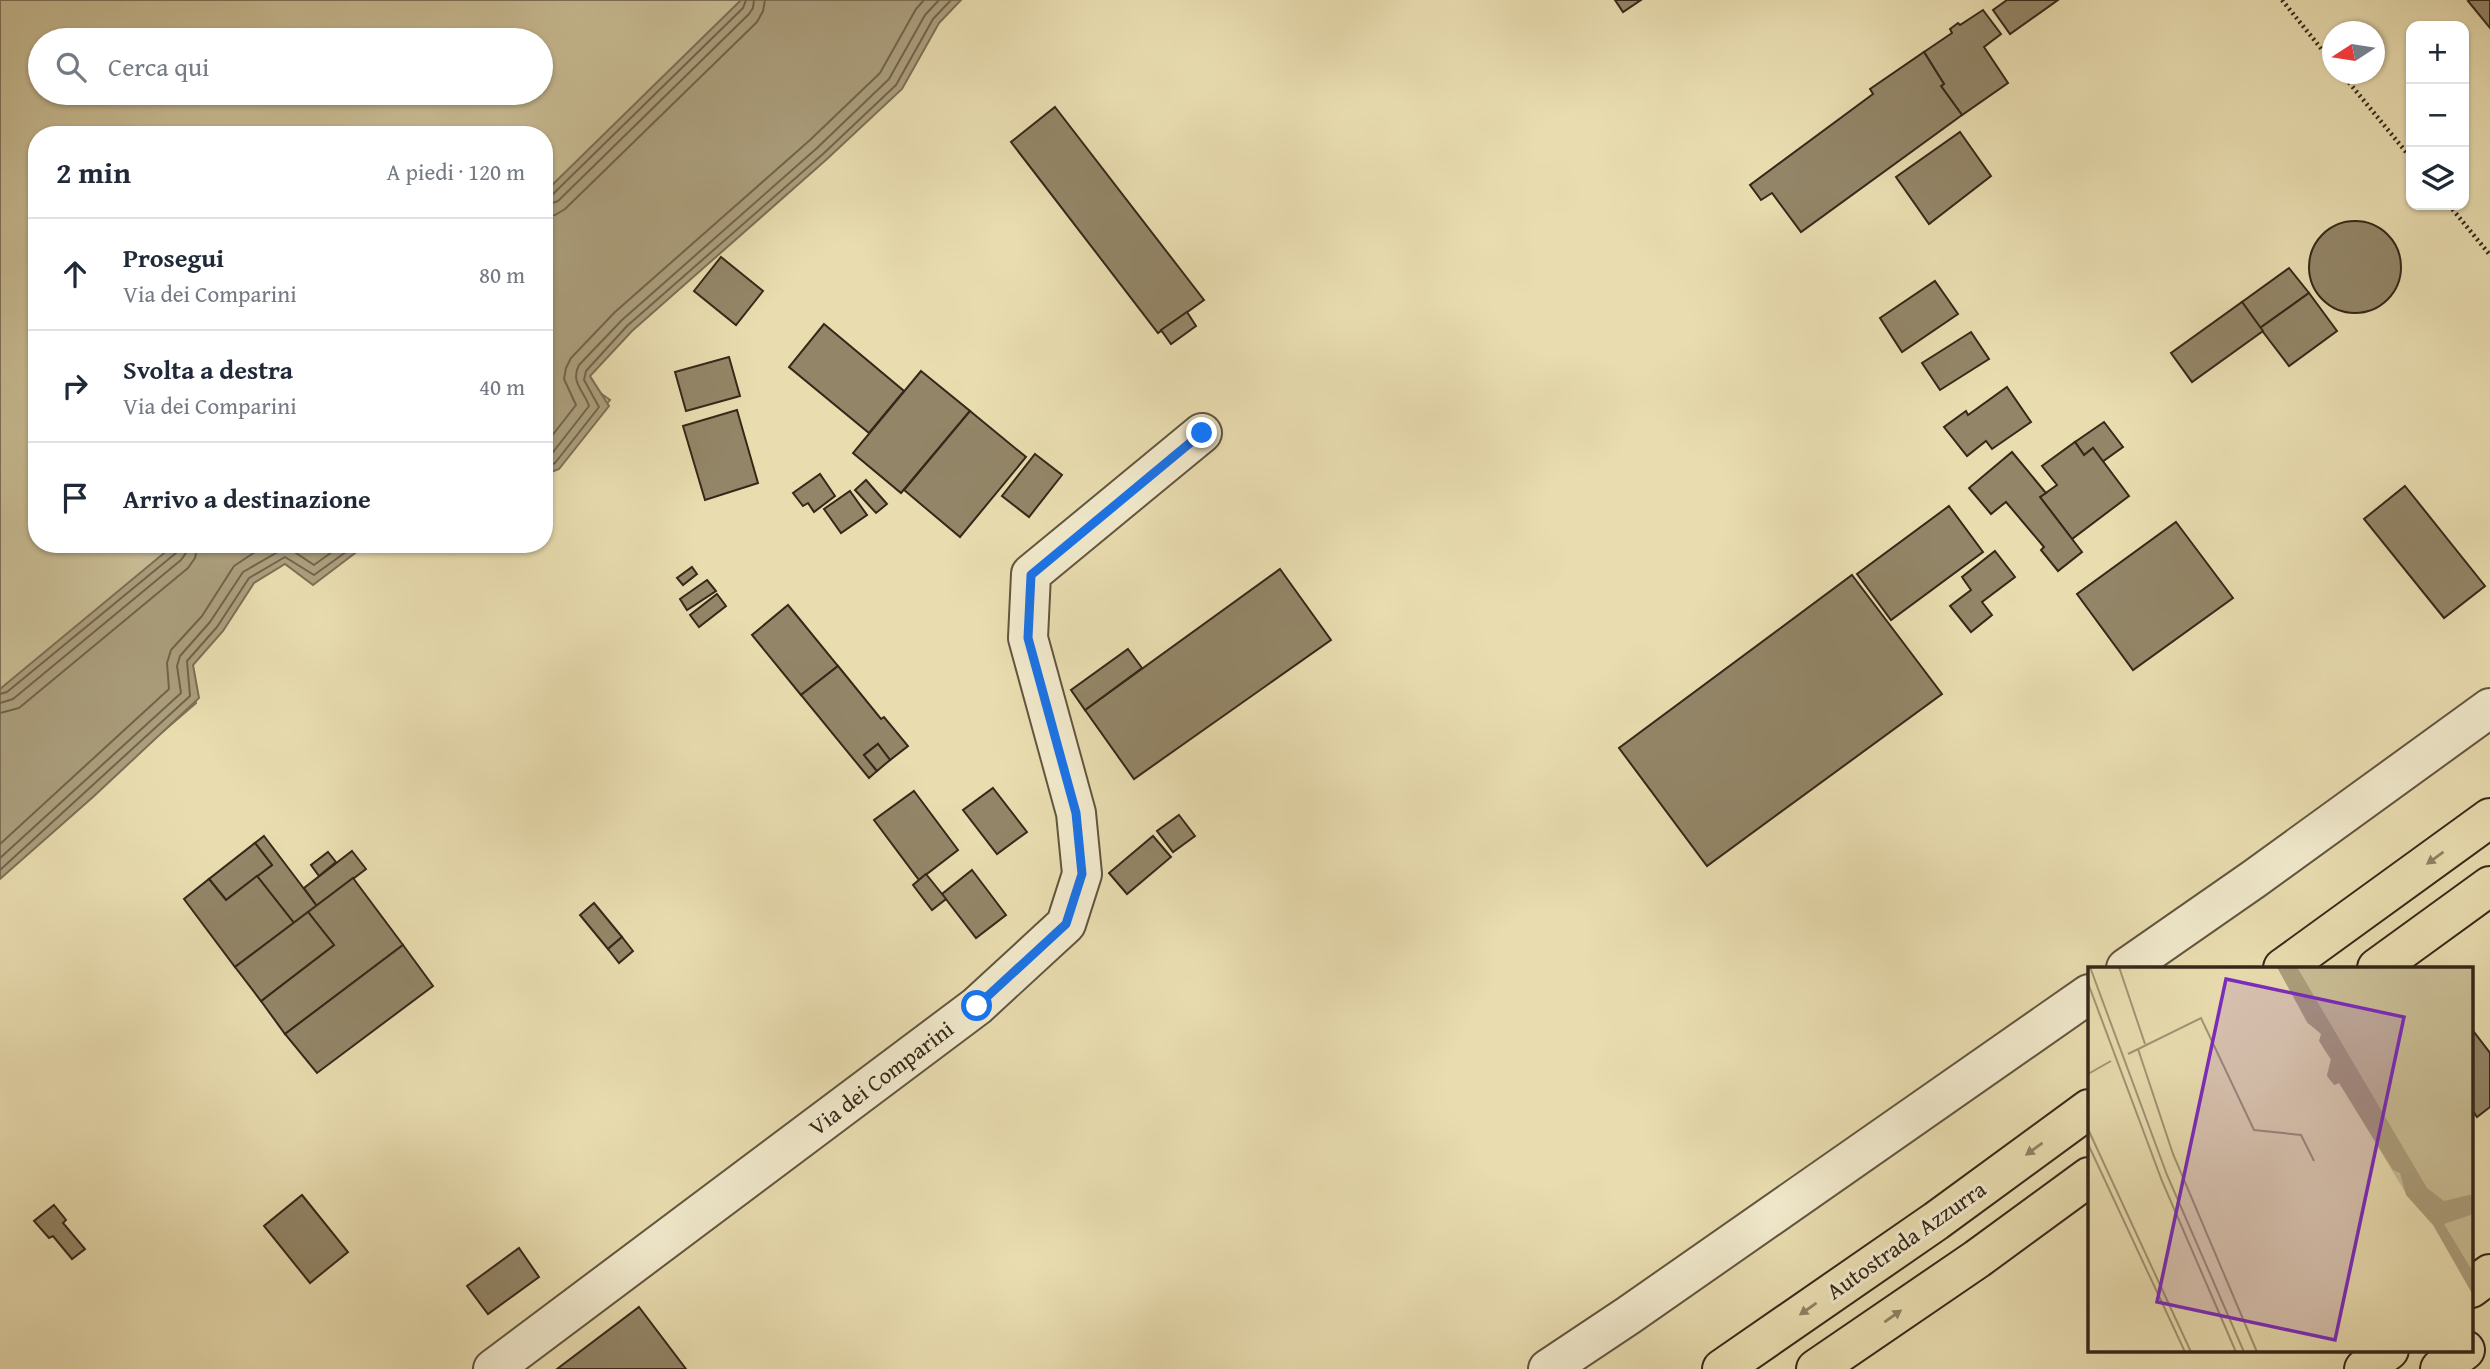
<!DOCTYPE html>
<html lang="it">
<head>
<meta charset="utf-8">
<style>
	:root { --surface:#fff; --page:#f6f6f7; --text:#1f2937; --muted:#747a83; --line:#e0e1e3 }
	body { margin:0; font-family:"Gentium Book Plus",serif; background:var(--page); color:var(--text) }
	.controls { position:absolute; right:21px; top:21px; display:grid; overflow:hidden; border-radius:14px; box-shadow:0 2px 5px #0004 }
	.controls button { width:63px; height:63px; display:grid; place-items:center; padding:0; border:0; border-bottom:2px solid var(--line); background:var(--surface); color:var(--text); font:35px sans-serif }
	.compass { position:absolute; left:2322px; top:21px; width:63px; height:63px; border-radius:50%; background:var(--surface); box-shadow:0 2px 5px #0004; rotate:258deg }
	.stop { position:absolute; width:21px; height:21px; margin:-16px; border:5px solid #1a73e8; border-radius:50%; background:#fff }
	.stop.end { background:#1a73e8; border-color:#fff; box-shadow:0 2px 7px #0008 }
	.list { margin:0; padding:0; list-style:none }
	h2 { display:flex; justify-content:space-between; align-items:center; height:91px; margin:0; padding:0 28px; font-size:30px }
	h2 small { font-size:23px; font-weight:400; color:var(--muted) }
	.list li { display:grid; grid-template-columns:46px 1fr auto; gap:21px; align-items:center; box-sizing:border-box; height:112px; padding:0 28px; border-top:2px solid var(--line) }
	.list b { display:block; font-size:26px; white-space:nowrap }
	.list p { margin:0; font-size:23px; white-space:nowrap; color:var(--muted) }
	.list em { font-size:23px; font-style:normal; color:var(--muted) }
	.icon { flex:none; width:38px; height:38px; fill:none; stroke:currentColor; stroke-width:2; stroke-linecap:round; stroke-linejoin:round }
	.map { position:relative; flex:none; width:2490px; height:1369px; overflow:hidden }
	.search { position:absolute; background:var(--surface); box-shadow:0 2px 5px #0004; left:28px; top:28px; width:525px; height:77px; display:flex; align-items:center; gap:18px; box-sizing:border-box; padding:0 24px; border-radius:38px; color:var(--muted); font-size:26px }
	.panel { position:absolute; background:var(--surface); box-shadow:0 2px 5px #0004; left:28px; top:126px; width:525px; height:427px; border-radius:28px }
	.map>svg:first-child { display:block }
	.green { fill:#cabe96; stroke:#807358; stroke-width:2; fill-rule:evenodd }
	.water { fill:#ac9f7d; stroke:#7c6f55; stroke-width:2 }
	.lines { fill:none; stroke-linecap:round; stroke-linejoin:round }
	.shore { stroke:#70644b; stroke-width:2 }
	.building { fill:#938668; stroke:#352819; stroke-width:2 }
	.minor-casing { stroke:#62553f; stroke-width:42 }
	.highway-casing { stroke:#352819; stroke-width:42 }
	.path { stroke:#352819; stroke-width:4.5; stroke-dasharray:2 3.5; stroke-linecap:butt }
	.minor { stroke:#f1e9cc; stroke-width:38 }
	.highway { stroke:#e9ddb0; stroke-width:38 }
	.oneway { fill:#8f8264 }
	.route { stroke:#1a73e8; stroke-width:9 }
	.labels { text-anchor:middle; stroke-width:6; stroke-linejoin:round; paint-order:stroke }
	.street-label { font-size:23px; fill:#352819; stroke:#f1e9cc }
	.inset-road { fill:none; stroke:#a19574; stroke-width:2 }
	.view { fill:#7b2cbf; fill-opacity:0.15; stroke:#7b2cbf; stroke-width:3.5 }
	.inset-edge { fill:none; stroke:#352819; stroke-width:3.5 }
</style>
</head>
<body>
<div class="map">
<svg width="2490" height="1369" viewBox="0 0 2490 1369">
	<rect width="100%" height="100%" fill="#e9ddb0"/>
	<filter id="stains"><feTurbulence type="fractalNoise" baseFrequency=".00286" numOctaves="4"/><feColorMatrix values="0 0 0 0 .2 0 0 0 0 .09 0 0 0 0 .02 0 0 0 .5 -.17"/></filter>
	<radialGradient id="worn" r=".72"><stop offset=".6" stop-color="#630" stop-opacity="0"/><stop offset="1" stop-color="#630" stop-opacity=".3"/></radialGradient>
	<path class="green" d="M0 0H959L578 377 610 400 544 478V135H37V544H363L284 559 242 589 189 663 196 703 0 872ZM40 40H541V93H40Z"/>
	<g class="water">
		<polygon points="741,0 961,0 939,23 902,89 827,159 632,331 590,376 609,406 559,469 544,475 544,193"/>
		<polygon points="175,544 367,544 313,585 285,564 254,583 223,631 193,665 199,698 93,797 0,879 0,689"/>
	</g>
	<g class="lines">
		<g class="shore">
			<polyline points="544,197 552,195 743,8 746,0"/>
			<polyline points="544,206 558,201 749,14 753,8 754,0"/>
			<polyline points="544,216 555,215 565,209 757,22 763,11 765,0"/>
			<polyline points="544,446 576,405 564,379 566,368 571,358 615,312 810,140 880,73 916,9 924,0"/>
			<path d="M544 458 550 456 589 406C584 391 570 382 579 365L622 320 817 148 889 79 925 15 939 0"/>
			<polyline points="544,468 555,463 599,407 584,380 586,371 627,326 823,154 896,85 933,19 951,0"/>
			<polyline points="0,694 7,692 176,553 179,544"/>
			<polyline points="0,703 13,699 181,560 186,553 188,544"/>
			<polyline points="0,713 19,708 188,568 195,558 198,544"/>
			<polyline points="0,844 169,689 167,663 171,650 202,616 234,566 267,544"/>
			<polyline points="0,858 181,693 177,666 180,656 210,622 243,572 283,549 293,551 314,565 343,544"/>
			<polyline points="0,870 190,696 187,661 217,627 249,578 285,557 314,575 357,544"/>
		</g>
	</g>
	<g class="building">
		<polygon points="1615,0 1641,0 1623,12"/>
		<polygon points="2007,0 2058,0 2010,34 1993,10"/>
		<polygon points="2470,0 2490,0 2490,28 2468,1"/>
		<polygon points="1983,10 2001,34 1984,47 2008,83 1962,115 1941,86 1944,84 1924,52 1952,33 1950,29 1958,23 1960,25"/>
		<polygon points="1924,52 1944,84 1941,86 1962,115 1801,232 1772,193 1761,200 1750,185 1873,94 1870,89"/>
		<polygon points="1055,107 1204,300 1158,333 1011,142"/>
		<polygon points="1960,132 1991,176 1929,224 1896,177"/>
		<circle cx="2355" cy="267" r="46"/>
		<polygon points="721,257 763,291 736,325 694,291"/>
		<polygon points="2289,268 2309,293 2260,328 2242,302"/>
		<polygon points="1935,281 1958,314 1902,352 1880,318"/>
		<polygon points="2309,293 2337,331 2289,366 2260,328"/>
		<polygon points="2242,302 2263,331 2192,382 2171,353"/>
		<polygon points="1187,312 1196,326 1171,344 1161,330"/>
		<polygon points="824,324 904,391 869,433 789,367"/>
		<polygon points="1971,332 1989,359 1940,390 1922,363"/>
		<polygon points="729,357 740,396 686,411 675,372"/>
		<polygon points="921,371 970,411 901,493 853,453"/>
		<polygon points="2007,387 2031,422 1992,449 1986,441 1967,456 1944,427 1966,411 1968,415"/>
		<polygon points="737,410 758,483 705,500 683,426"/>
		<polygon points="970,411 1026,457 960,537 904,490"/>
		<polygon points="2104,422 2123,447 2102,462 2093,448 2084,455 2075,442"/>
		<polygon points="2075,442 2084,455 2093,448 2129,496 2072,539 2040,497 2057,485 2042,466"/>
		<polygon points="2012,452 2046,493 2040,497 2082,552 2058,571 2041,550 2044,547 2006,502 1991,514 1969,488"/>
		<polygon points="1035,454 1062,475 1029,517 1002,496"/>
		<polygon points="820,474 835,496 814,512 808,503 803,506 793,493"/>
		<polygon points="866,480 887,504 876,513 855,490"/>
		<polygon points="2405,486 2485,586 2444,618 2364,519"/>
		<polygon points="850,491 867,515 841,533 824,509"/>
		<polygon points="1949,506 1983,552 1891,620 1857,574"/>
		<polygon points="2176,522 2233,598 2133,670 2077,594"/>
		<polygon points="1995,551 2015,577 1982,602 1992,615 1971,632 1950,606 1971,590 1962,577"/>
		<polygon points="692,567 697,574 683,585 677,578"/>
		<polygon points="1280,569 1331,640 1134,779 1085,710"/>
		<polygon points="1852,575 1942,694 1707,866 1619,748"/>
		<polygon points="707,580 716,591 687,610 680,599"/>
		<polygon points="717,594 726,606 699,627 690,615"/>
		<polygon points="788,605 838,666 801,695 752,635"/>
		<polygon points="1128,649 1142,668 1085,710 1071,690"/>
		<polygon points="838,666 881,719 884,717 908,746 890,760 878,744 864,755 877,771 869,778 801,695"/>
		<polygon points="878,744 890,760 877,771 864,755"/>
		<polygon points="993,788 1027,832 997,854 963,810"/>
		<polygon points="914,791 958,850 919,880 874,820"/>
		<polygon points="1179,815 1195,836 1173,852 1157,831"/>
		<polygon points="264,836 317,906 294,923 257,876 272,865 255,843"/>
		<polygon points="1153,836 1171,857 1127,894 1109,873"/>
		<polygon points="255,843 272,865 226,900 209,879"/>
		<polygon points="352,851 366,869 317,906 304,888"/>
		<polygon points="328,852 336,862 319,876 311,865"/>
		<polygon points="972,870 1006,915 976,938 942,894"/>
		<polygon points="926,874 946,899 932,910 913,885"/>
		<polygon points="257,876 294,923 235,967 184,899 209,879 226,900"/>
		<polygon points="353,878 403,945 285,1034 261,1001 334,945 308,912"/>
		<polygon points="594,903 622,937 608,949 580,915"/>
		<polygon points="308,912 334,945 261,1001 235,967"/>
		<polygon points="622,937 633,951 619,963 608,949"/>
		<polygon points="403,945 433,986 317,1073 285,1034"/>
		<polygon points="2471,1028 2490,1053 2490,1107 2477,1117 2471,1108"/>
		<polygon points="302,1195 348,1252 310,1283 264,1226"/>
		<polygon points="54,1205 66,1220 63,1223 85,1249 72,1259 53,1236 49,1238 34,1221"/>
		<polygon points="519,1248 539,1277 488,1314 467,1286"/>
		<polygon points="639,1307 686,1369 557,1369"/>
	</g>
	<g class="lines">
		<g class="minor-casing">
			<g id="minor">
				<polyline points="2126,968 2254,879 2490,708"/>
				<polyline points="493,1369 977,1006 1066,924 1082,874 1076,813 1028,638 1031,574 1202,433"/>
				<polyline points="1548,1369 1629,1315 2089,994"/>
			</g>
		</g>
		<g class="highway-casing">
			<g id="highway">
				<polyline points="2283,968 2490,818"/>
				<polyline points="2377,968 2490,886"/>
				<polyline points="2471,1288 2490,1274"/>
				<polyline points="1722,1369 1936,1221 2089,1109"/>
				<polyline points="1816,1369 1977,1259 2089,1177"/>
				<polyline points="2364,1369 2389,1350"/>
				<polyline points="2440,1369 2465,1350"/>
			</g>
		</g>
		<g class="path">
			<polyline points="2282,0 2332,62"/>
			<polyline points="2342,74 2411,158"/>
			<polyline points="2449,205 2490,255"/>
		</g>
		<use href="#minor" class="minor"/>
		<use href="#highway" class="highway"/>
	</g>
	<defs><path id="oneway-solid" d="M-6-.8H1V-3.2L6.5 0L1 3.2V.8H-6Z" transform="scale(1.75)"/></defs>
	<g class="oneway">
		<use href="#oneway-solid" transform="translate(2435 858) rotate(144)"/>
		<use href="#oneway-solid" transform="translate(2034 1149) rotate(144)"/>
		<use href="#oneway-solid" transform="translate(1808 1309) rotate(145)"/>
		<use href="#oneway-solid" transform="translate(1893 1316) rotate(-35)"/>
	</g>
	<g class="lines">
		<polyline class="route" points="977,1006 1066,924 1082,874 1076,813 1028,638 1031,575 1202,433"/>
	</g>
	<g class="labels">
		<g class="street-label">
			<text transform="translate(881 1078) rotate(-37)" y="8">Via dei Comparini</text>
			<text transform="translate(1906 1240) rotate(-35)" y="8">Autostrada Azzurra</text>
		</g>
	</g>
	<g transform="translate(2088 967)">
		<rect width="385" height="385" fill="#e9ddb0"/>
		<path d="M189 0H385V328L341 249 317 225 251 115 247 118 239 107 243 93 235 81 233 65 219 56Z" fill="#cabe96"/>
		<path d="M189 0H209L339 221 356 234 385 227V247L356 257 385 305V328L345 258 318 228 312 206 305 203 251 116 246 118 239 109 243 92 231 74 233 67 220 56Z" fill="#ac9f7d"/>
		<path class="inset-road" d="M2 0 79 208 156 385M31 0 57 77M0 16 74 214 148 385M50 82 85 187 169 385M40 87 113 51 166 163 213 168 226 194M0 107 23 94M0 162 103 385M0 177 97 385"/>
		<path class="view" d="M138 12 316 50 247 373 69 335Z"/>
		<rect width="385" height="385" class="inset-edge"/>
	</g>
	<rect width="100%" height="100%" filter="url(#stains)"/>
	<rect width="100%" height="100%" fill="url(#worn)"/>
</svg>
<div class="controls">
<button>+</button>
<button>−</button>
<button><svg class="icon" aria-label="layers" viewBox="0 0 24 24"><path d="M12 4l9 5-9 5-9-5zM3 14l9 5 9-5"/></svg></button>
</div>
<svg class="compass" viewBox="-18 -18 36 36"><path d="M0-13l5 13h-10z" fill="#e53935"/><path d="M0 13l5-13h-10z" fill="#747a83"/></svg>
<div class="stop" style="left:977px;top:1006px"></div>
<div class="stop end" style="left:1202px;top:433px"></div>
<div class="search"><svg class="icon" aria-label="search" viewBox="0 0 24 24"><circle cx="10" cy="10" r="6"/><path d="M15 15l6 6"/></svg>Cerca qui</div>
<section class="panel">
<h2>2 min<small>A piedi · 120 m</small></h2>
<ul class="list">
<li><svg class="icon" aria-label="ahead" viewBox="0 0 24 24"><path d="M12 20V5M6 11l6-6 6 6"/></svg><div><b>Prosegui</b><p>Via dei Comparini</p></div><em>80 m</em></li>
<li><svg class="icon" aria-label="right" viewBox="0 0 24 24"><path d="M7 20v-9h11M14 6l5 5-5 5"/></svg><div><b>Svolta a destra</b><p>Via dei Comparini</p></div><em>40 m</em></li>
<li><svg class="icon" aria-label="arrive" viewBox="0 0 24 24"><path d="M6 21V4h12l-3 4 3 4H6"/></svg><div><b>Arrivo a destinazione</b></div></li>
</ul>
</section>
</div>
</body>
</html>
